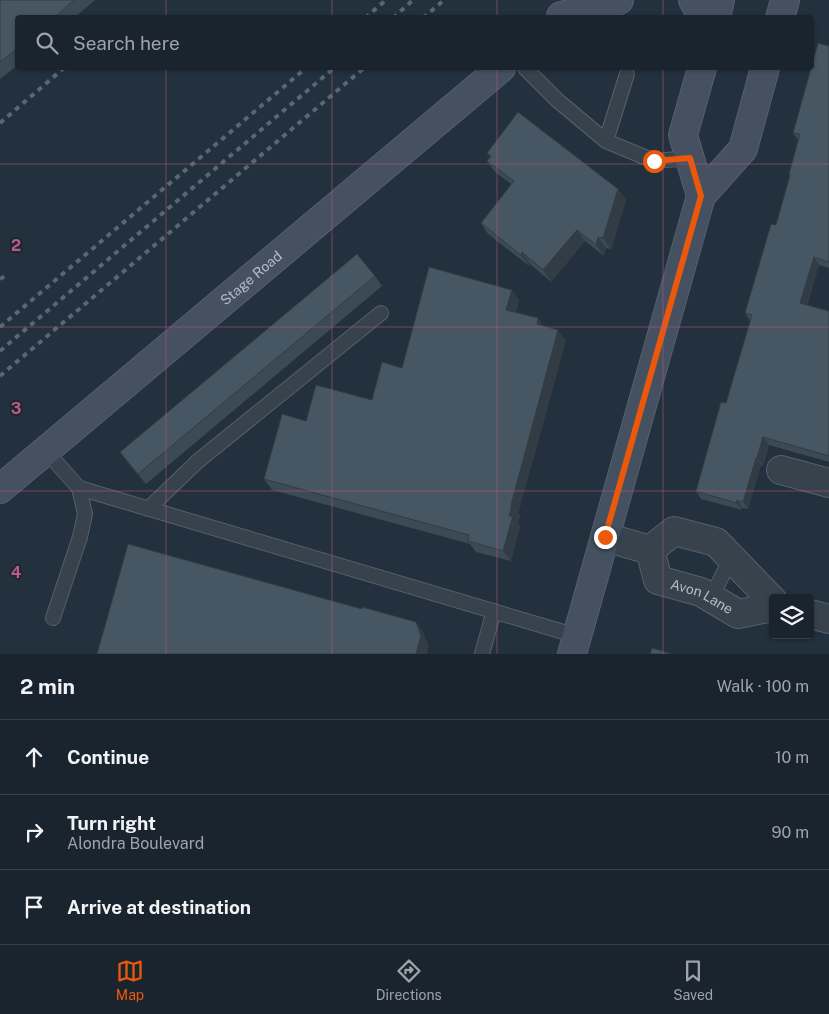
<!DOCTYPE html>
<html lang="en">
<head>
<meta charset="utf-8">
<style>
	:root { --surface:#1a242e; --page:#27303a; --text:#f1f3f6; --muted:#9fa4aa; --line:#38414a; --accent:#ea580c }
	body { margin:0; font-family:"Public Sans",sans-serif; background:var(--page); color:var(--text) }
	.controls { position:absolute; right:15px; bottom:15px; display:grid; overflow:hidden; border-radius:5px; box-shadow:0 1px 4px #0004 }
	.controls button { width:45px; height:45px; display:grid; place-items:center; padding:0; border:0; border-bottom:1px solid var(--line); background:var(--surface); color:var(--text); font:25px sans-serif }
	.stop { position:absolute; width:15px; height:15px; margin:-11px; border:4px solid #ea580c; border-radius:50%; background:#fff }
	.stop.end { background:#ea580c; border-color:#fff; box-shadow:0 1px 5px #0008 }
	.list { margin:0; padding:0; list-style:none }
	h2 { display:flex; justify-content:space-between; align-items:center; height:65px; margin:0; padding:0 20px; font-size:21px }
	h2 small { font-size:16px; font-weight:400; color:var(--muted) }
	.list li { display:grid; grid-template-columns:32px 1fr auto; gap:15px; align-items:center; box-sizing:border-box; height:75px; padding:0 20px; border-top:1px solid var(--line) }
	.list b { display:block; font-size:19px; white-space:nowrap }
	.list p { margin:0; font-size:16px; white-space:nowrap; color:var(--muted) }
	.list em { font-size:16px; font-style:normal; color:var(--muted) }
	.icon { flex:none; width:28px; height:28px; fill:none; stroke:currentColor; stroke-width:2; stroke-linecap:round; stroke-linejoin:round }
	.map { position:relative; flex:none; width:829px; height:654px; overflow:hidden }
	.search { position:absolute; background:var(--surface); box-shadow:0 1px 4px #0004; left:15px; right:15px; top:15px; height:55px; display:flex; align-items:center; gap:12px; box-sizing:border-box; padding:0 18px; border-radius:5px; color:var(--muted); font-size:19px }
	.sheet { height:290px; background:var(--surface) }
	nav { display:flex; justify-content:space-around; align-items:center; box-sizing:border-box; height:70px; border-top:1px solid var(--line); background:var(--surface); font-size:14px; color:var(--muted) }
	nav a { display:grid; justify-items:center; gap:2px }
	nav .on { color:var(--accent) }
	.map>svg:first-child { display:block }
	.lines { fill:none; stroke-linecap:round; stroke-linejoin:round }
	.lane-casing { stroke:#55606b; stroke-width:16 }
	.street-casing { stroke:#55606b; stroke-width:30 }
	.secondary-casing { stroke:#55606b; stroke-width:30 }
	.lane { stroke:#37424d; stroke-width:14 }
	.street { stroke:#37424d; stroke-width:28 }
	.secondary { stroke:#455160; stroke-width:28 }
	.rail { stroke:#596674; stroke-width:4; stroke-dasharray:5 5; stroke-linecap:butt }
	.wall { fill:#3c4a55 }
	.shaded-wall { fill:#313c45 }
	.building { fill:#465663; stroke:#313c45 }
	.route { stroke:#ea580c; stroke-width:6 }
	.grid { fill:none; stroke:#bc5a87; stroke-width:1; stroke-opacity:0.55 }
	.labels { text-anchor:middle; stroke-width:4; stroke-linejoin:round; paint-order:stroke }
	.street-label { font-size:14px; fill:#b2bdc8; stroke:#1c2731 }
	.grid-label { font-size:16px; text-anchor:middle; font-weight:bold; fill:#bc5a87; stroke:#1c2731; stroke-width:4; stroke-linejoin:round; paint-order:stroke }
</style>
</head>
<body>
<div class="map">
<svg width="829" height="654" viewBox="0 0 829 654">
	<rect width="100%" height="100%" fill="#23303d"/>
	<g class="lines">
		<g class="lane-casing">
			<g id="lane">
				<polyline points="525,68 557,100 606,141 654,161 690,158"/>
				<polyline points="606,141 627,74"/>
				<polyline points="46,451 79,488 577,636"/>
				<polyline points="148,509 198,461 381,313"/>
				<polyline points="711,598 731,558"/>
				<polyline points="53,618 80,537 85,514 79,488"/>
				<polyline points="482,654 494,611"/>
			</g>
		</g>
		<g class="street-casing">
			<g id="street">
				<polyline points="781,470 829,483"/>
				<polyline points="605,537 650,550"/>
				<polyline points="650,550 674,531 716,542 773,601"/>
				<path id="s1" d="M650 550 658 580 701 592 738 614 773 607"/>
				<polyline points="810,614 829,619"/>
			</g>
		</g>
		<g class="secondary-casing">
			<g id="secondary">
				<polyline points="693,0 698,9 699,18"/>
				<polyline points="561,16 614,3 619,0"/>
				<polyline points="716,18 720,0"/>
				<polyline points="780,18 785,0"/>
				<polyline points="701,196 683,135 702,68"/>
				<path id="s2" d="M0 489 501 68"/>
				<polyline points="572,654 701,196 743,149 765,68"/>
			</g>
		</g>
		<use href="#lane" class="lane"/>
		<use href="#street" class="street"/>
		<use href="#secondary" class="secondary"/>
		<g class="rail">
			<polyline points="365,18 386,0"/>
			<polyline points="393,18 413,0"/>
			<polyline points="423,18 444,0"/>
			<polyline points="0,123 64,68"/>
			<polyline points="0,279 8,274"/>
			<polyline points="0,327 306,68"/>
			<polyline points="0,351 334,68"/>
			<polyline points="0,376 364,68"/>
		</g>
	</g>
	<g class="wall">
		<polygon points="0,0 95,0 74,18 18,18 18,65 0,79"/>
		<polygon points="829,46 829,268 819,265 807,305 829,311 829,462 769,445 763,466 761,465 748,509 742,508 742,510 701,499 696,491 726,403 750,321 745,313 776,225 790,176 789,174 798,140 793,133"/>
		<polygon points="487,153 618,189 626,200 611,249 606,248 604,256 585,241 551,282 530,264 529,266 488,234 481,223 511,184 495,172 487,161 490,157"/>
		<polygon points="375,276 382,286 146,484 128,463 120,452"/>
		<polygon points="519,300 516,312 538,318 543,325 566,340 518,514 520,516 518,523 520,527 511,561 476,552 470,544 272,490 264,479 306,421 372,400 402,368"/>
	</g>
	<g class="shaded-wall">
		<polygon points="618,189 626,200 611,249 603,238"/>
		<polygon points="577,230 585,241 551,282 543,270"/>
		<polygon points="598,237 606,248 604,256 596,245"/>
		<polygon points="522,252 530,264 529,266 521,255"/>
		<polygon points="814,257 819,265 806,310 800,303"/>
		<polygon points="512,290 519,300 514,320 506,310"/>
		<polygon points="538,318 545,329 537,324"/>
		<polygon points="558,330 566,340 518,514 520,516 518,523 520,527 511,561 503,551 511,505"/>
		<polygon points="763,437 769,445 763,466 757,458"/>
		<polygon points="756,458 761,465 748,509 743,502"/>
		<polygon points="737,500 742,508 742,510 736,503"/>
		<polygon points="416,622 423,632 429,646 427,654 416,654"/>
	</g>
	<g class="building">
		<polygon points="0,0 74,0 54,18 18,18 18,48 0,62"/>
		<polygon points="818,43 829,46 829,262 814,257 800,303 829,311 829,456 763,437 757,458 756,458 743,502 737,500 736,503 696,491 721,402 726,403 752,315 745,313 771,224 776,225 790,175 789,174 800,134 793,133"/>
		<polygon points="518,112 618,189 603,238 598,237 596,245 577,230 543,270 522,252 521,255 481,223 514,181 487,161 491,156 487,153"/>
		<polygon points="357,254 375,276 138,474 120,452"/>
		<polygon points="429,267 512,290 506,310 538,318 537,324 558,330 511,505 512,505 509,516 513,516 503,551 468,541 469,535 264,479 282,414 306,421 316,385 372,400 382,362 402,368"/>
		<polygon points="128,544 362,609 362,607 416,622 421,636 416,654 97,654"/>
		<polygon points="652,648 672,654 650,654"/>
	</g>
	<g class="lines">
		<polyline class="route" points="605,537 701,196 690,158 654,161"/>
	</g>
	<path class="grid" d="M166 0V18M332 0V18M497 0V18M663 0V18M166 68V654M332 68V654M497 68V654M663 68V654M0 164H829M0 327H829M0 491H829"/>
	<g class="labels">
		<g class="street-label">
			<text dy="5" stroke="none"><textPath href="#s2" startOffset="328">Stage Road</textPath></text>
			<text dy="5" stroke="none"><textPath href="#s1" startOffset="78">Avon Lane</textPath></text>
		</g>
	</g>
	<g class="grid-label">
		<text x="16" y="251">2</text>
		<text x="16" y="414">3</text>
		<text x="16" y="578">4</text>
	</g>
</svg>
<div class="controls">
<button><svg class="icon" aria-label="layers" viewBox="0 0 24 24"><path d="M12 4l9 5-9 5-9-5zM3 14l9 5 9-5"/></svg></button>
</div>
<div class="stop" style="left:654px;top:161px"></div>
<div class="stop end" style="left:605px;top:537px"></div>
<div class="search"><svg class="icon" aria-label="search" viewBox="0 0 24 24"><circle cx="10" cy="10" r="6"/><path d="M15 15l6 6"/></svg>Search here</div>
</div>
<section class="sheet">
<h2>2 min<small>Walk · 100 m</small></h2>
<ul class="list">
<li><svg class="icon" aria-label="ahead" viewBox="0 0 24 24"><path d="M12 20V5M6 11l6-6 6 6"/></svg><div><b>Continue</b></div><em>10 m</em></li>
<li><svg class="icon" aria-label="right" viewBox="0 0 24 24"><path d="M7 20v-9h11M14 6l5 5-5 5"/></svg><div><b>Turn right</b><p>Alondra Boulevard</p></div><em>90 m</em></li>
<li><svg class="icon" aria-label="arrive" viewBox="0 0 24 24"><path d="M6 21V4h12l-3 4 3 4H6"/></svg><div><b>Arrive at destination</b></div></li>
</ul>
</section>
<nav>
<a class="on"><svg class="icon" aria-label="map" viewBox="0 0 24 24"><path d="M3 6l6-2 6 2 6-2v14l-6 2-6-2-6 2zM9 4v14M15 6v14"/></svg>Map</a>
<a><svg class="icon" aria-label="directions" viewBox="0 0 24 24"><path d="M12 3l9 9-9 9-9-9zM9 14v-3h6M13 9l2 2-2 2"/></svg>Directions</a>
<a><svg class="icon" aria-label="saved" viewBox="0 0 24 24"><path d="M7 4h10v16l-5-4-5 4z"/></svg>Saved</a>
</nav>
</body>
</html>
